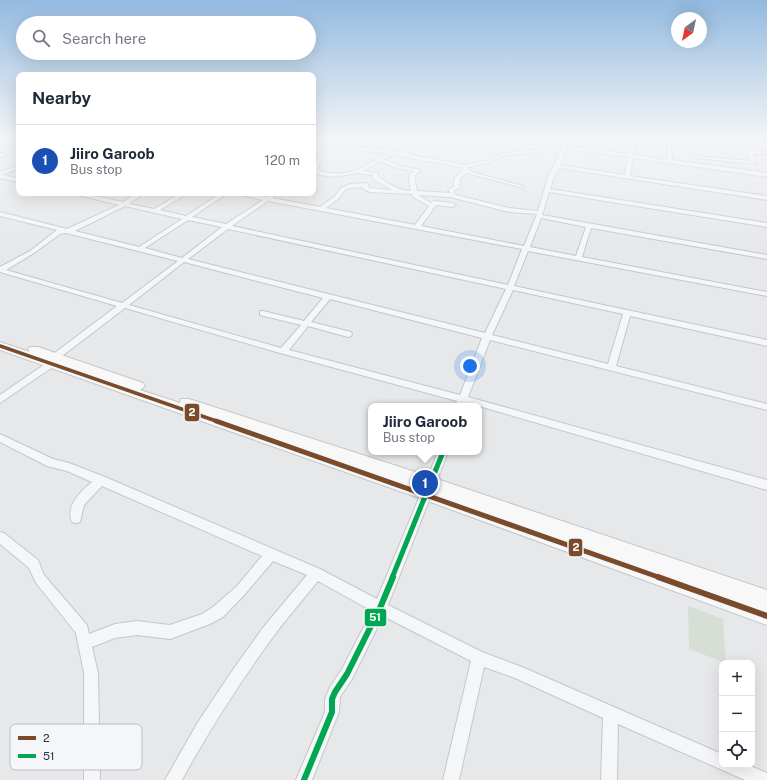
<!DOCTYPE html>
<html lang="en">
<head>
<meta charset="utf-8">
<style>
	:root { --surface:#fff; --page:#f2f2f3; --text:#1f2937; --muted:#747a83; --line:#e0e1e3; --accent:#d93025 }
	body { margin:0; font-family:"Public Sans",sans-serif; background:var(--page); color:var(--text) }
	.controls { position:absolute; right:12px; bottom:12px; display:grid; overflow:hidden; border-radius:8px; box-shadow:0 4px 16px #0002 }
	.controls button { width:36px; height:36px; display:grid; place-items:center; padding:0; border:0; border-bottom:1px solid var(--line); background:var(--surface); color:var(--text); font:20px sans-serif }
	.compass { position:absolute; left:671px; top:12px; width:36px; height:36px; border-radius:50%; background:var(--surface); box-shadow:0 4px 16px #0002; rotate:213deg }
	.you { position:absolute; left:470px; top:366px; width:14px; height:14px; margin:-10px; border:3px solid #fff; border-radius:50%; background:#1a73e8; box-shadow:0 0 0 6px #1a73e833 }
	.badge { display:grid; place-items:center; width:26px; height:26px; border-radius:50%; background:var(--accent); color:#fff; font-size:13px; font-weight:700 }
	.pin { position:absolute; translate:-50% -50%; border:2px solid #fff; box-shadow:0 1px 4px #0006 }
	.popup { position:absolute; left:368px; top:403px; width:114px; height:52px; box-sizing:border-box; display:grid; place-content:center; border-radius:8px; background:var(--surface); filter:drop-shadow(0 1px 3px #0005); font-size:13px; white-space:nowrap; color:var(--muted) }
	.popup b { font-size:15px; color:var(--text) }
	.popup::after { content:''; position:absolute; left:50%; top:100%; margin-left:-8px; border:8px solid transparent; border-top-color:var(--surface) }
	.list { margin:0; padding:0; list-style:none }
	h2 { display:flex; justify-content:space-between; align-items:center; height:52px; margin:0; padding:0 16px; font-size:17px }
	h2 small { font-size:13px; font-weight:400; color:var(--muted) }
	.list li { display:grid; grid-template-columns:26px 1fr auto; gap:12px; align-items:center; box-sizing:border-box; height:72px; padding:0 16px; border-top:1px solid var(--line) }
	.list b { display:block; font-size:15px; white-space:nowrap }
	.list p { margin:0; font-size:13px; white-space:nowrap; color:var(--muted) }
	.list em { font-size:13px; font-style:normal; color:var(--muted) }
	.icon { flex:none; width:22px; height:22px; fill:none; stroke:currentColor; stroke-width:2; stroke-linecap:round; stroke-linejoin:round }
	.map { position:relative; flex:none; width:767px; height:780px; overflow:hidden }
	.search { position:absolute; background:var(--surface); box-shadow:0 4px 16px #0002; left:16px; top:16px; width:300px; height:44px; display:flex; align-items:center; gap:10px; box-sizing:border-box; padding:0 14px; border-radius:22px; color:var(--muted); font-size:15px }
	.panel { position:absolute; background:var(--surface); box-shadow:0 4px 16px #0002; left:16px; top:72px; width:300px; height:124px; border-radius:8px }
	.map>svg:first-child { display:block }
	.green { fill:#d6ded6 }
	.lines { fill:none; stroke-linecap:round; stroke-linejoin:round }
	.minor-casing { stroke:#c4c6c8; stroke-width:2 }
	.secondary-casing { stroke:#c4c6c8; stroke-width:2 }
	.minor { fill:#f5f6f7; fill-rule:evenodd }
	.secondary { fill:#f8f8f8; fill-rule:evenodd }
	.bus-1-far2-casing { stroke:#f4f6f9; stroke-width:6 }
	.bus-1-far1-casing { stroke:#f4f6f9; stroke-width:8 }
	.bus-1-casing { stroke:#f4f6f9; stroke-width:10 }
	.bus-2-far1-casing { stroke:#f4f6f9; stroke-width:8 }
	.bus-2-casing { stroke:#f4f6f9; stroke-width:10 }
	.bus-1-far2 { stroke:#7a4b2a; stroke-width:3.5 }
	.bus-1-far1 { stroke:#7a4b2a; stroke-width:5 }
	.bus-1 { stroke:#7a4b2a; stroke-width:6 }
	.bus-2-far1 { stroke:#00a651; stroke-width:5 }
	.bus-2 { stroke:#00a651; stroke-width:6 }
	.key { fill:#f4f6f9; stroke:#b8bcc3; stroke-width:1 }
	.key-label { font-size:11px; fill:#2b3445 }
	.line-badge { stroke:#f4f6f9; stroke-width:1.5 }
	.badge-label { font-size:11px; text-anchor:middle; font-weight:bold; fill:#fff }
</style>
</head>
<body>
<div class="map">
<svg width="767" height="780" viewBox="0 0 767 780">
	<rect width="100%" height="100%" fill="#e6e8ea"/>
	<polygon class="green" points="688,606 723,619 726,663 689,649"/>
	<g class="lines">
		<g class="minor-casing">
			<g id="minor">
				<path d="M358 137H362L359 143 365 148 388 150 401 153 412 147 414 144 404 137H409L417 142 432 137H439L418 145 416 149 406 154 464 165 486 161 500 154 542 149 528 137H533L547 149 561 151 566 137H570L567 146 629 154 631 140 620 137H636L667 141V139L669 138 671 139 672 160 767 173V177L633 158 630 176 767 196V200L559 168 554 177 550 189 767 223V227L549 192 542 215 767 255V259L591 228 582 257 767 292V296L528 251 514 286 767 340V346L630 316 616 366 767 404V410L490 340 468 397 767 480V490L479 406 466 403 465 406H455L457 401 280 353 125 308 58 359 54 366 0 403V395L48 362 52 355 117 306 0 272V267L30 251 57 230 0 216V212L67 229 119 205 69 193H80L123 202 137 193H144L129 204 154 209 181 193H188L160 210 186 216 221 193H228L192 217 226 224 263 200 233 193H245L266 197 272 193H279L272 198 320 207 335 196 341 188 350 184 366 183 369 185 368 187 371 188 392 190 373 179V175L357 173 334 177 321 175 313 172 314 165 318 159 317 147 325 143 313 140V138L359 147 355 143ZM636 140 667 144 668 160 633 155ZM329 145 372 152 391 153C382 155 376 160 369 164 353 173 334 177 318 170V165L322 159 321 148ZM566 149 628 157 625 175 560 165ZM546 151 560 153 548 177 538 211 509 208 456 195 454 191 460 187V178L467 173 523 188V186L472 172 467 169V167L489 163 501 156ZM395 154 420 160 462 167 463 171 454 178V186L448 190 451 193 417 191 415 181V175L421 170 400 166 383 159ZM380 161 397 168 414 171 410 174 409 181 411 191C396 190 391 184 378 177V173L363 171ZM363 187V189L370 192 412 194 413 197 429 206 415 225 326 208 339 198 345 190 351 188ZM418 195 450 197 509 212 537 214 524 246 421 226 436 205 453 207 456 205 453 203 434 201 431 203ZM268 201 522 249 508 285 232 226ZM125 206 182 219 139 247 75 231ZM541 218 586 227 576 256 530 247ZM188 220 222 227 182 258 145 248ZM228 229 506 289 485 333 188 259ZM66 233 178 261 122 303 6 270 34 253 60 234ZM184 262 323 298 304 321 263 311H260V315L301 325 281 348 129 305ZM513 290 623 314 608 364 492 335ZM330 299 482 338 460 395 289 350 308 326 348 337 351 336 352 334 351 332 311 322Z"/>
				<polygon points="743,137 747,137 752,151 767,152 767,154 753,154 756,164 696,158 694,157 696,156 751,161"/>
				<polygon points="762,137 767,137 767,139 762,138"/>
				<polygon points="19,148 19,151 0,157 0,154"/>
				<polygon points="19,165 19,168 2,175 19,178 19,182 0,178 0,172"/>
				<path d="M0 434 53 459 69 463 105 477 320 569 377 599 438 452H448L388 605 482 652 522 667 722 754V765H748L767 773V780H745L618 724 617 780H601L603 718 515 678 484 667 459 780H443L471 661 383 616 352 679 340 697 339 712 312 780H296L325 712V699L330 687 342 669 372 611 318 581C302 601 285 620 270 641 238 685 208 732 182 780H165L198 722 232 671 262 629 307 575 273 561 245 594 223 617 210 624 170 639 137 635 115 638 92 647 98 673 100 780H84V673L76 633 36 583 29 568 0 544V532L4 533 38 560 44 575 87 625 89 634 115 624 137 621 170 625 202 614 213 607 237 586 262 556 102 486 84 505 80 522 76 523 72 522C65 506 81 491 92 482L67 471 47 466 0 442Z"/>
			</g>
		</g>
		<g class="secondary-casing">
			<polygon id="secondary" points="0,342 30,352 28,350 30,347 38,347 143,383 145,386 140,390 180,403 181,399 189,399 431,477 767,590 767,625 425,500 0,350"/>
		</g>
		<use href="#minor" class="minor"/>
		<use href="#secondary" class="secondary"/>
		<g class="bus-1-far2-casing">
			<polyline id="bus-1-far2" points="0,346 219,422"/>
		</g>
		<g class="bus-1-far1-casing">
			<polyline id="bus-1-far1" points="216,421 661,578"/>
		</g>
		<g class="bus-1-casing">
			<polyline id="bus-1" points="658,577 767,616"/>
		</g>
		<g class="bus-2-far1-casing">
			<polyline id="bus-2-far1" points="392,578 443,452"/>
		</g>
		<g class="bus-2-casing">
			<polyline id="bus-2" points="304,780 332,712 332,699 335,692 347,674 380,608 393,577"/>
		</g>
		<use href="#bus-1-far2" class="bus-1-far2"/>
		<use href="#bus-1-far1" class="bus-1-far1"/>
		<use href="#bus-1" class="bus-1"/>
		<use href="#bus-2-far1" class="bus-2-far1"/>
		<use href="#bus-2" class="bus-2"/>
	</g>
	<linearGradient id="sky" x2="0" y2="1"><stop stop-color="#93bae0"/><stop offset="0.56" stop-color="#f4f5f6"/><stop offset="1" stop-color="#f4f5f6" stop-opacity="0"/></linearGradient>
	<rect width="767" height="246" fill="url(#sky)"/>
	<rect x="10" y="724" width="132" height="46" rx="6" class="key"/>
	<rect x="18" y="736" width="18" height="4" fill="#7a4b2a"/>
	<rect x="18" y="754" width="18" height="4" fill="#00a651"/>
	<g class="key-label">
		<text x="43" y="742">2</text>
		<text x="43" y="760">51</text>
	</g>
	<g class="line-badge">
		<rect x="184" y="403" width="16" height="19" rx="4" fill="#7a4b2a"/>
		<rect x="568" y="538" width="15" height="19" rx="4" fill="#7a4b2a"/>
		<rect x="364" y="608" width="23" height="19" rx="4" fill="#00a651"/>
	</g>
	<g class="badge-label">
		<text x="192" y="416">2</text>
		<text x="576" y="551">2</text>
		<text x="375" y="621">51</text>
	</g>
</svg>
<div class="controls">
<button>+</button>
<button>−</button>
<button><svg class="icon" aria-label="locate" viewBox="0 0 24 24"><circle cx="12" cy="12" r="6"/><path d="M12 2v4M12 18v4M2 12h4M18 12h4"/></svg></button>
</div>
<svg class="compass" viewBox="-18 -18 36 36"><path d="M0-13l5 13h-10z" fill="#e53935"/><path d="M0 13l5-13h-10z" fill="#747a83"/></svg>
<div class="you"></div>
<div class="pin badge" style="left:425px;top:483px;background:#1a4fb4">1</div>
<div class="popup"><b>Jiiro Garoob</b>Bus stop</div>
<div class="search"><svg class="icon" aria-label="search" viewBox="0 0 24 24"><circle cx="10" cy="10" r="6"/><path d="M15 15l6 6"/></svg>Search here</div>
<section class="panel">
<h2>Nearby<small></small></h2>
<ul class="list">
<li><span class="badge" style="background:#1a4fb4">1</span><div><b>Jiiro Garoob</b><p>Bus stop</p></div><em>120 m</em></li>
</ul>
</section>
</div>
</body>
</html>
